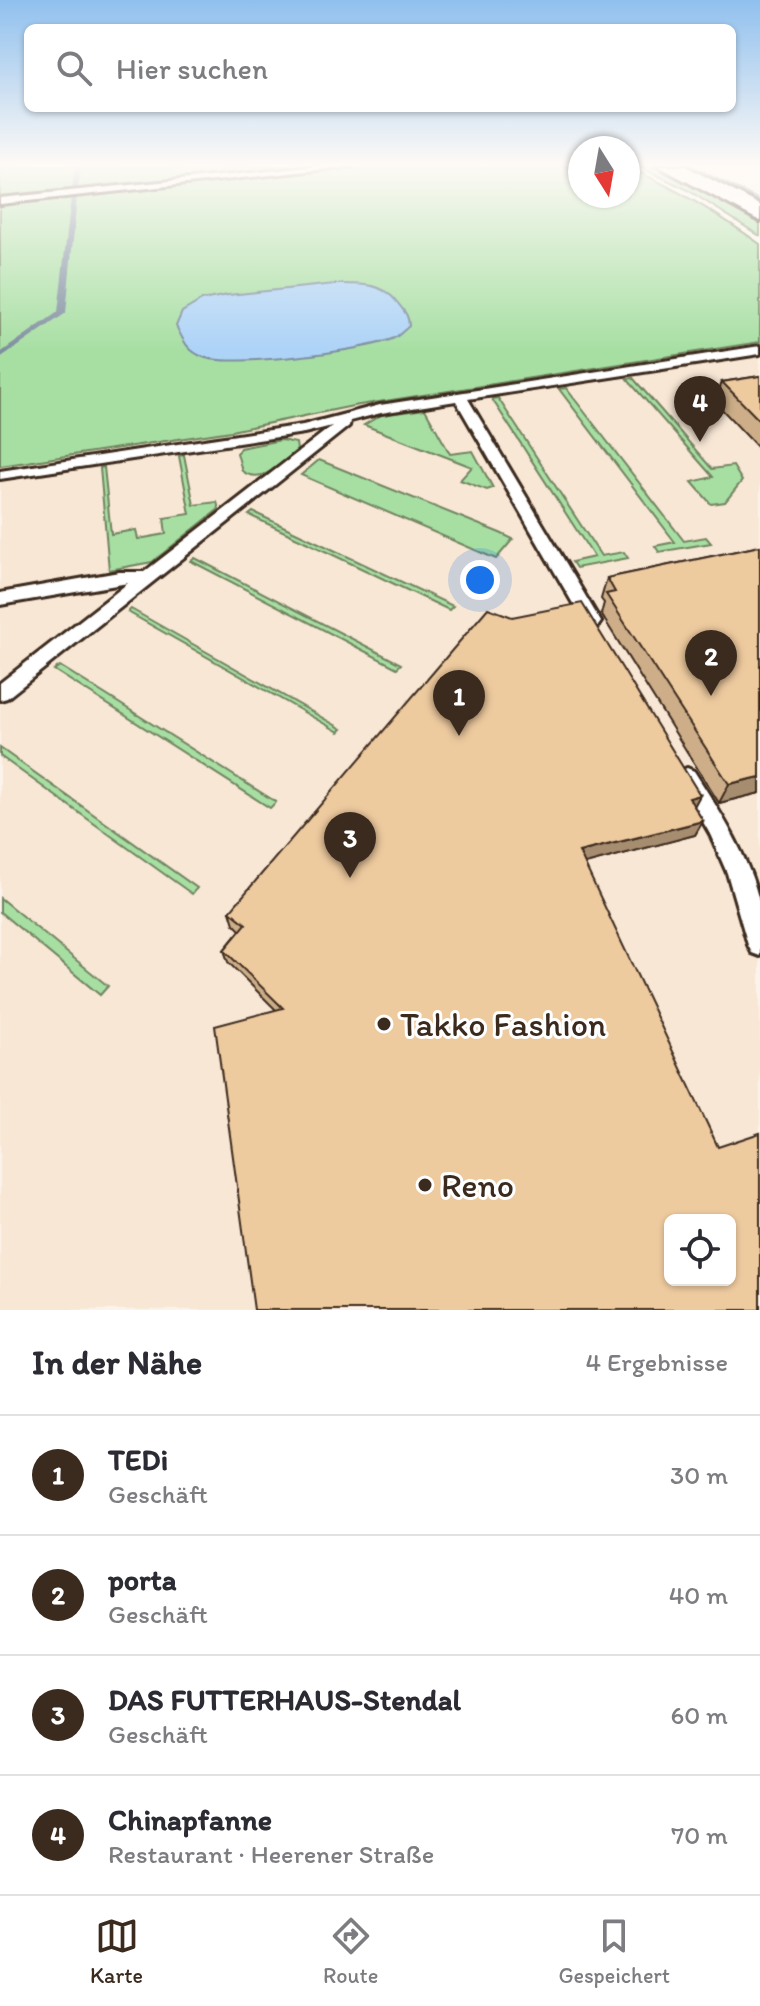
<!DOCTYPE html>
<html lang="de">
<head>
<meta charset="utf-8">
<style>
	:root { --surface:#fff; --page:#f2f2f3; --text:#2b2b33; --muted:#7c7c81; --line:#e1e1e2; --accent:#3b2a1e }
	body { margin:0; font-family:Itim,sans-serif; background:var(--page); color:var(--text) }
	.controls { position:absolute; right:24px; bottom:24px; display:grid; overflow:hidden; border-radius:12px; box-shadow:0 2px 6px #0004 }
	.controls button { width:72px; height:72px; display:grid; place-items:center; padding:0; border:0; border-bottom:2px solid var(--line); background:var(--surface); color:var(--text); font:40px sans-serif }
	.compass { position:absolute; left:568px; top:136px; width:72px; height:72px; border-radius:50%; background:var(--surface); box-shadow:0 2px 6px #0004; rotate:169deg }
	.you { position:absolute; left:480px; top:580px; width:28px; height:28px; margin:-20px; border:6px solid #fff; border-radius:50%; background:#1a73e8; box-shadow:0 0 0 12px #1a73e833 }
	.badge { display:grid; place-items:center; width:52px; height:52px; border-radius:50%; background:var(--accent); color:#fff; font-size:26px; font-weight:700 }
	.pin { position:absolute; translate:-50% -66px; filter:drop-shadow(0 2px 4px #0008) }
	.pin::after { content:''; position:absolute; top:42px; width:28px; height:24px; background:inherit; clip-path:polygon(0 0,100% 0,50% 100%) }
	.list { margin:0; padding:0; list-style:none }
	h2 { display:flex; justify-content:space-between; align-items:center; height:104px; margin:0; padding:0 32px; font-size:34px }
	h2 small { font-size:26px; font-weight:400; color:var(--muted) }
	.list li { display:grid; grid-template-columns:52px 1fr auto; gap:24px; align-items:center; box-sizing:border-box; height:120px; padding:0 32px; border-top:2px solid var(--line) }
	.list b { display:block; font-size:30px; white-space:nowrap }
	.list p { margin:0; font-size:26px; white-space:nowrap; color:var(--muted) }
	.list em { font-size:26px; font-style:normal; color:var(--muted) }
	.icon { flex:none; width:44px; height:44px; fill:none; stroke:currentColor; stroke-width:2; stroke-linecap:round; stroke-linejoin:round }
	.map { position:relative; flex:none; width:760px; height:1310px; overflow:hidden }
	.search { position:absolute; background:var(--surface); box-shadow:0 2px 6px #0004; left:24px; right:24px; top:24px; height:88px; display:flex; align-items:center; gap:20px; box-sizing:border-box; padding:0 28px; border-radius:12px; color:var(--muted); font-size:30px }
	.sheet { height:584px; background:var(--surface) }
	nav { display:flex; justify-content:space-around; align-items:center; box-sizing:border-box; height:112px; border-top:2px solid var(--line); background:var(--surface); font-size:22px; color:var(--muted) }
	nav a { display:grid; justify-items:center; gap:4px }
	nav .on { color:var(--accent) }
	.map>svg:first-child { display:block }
	.built { fill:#f8e7d5; fill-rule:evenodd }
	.green { fill:#a7dfa3; stroke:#718460; stroke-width:2 }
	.water { fill:#add3f7; stroke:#7f8fa0; stroke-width:2 }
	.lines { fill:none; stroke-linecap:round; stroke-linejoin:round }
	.stream { fill:#7f8fa0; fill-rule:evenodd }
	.service-casing { stroke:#3b2a1e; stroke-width:6 }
	.secondary-casing { stroke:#3b2a1e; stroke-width:6 }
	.service { fill:#fff; fill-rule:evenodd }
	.secondary { fill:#fff; fill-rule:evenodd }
	.wall { fill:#cdae89; stroke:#3b2a1e; stroke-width:2 }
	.shaded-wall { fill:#a78d6f; stroke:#3b2a1e; stroke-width:2 }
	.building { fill:#eeca9f; stroke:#3b2a1e; stroke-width:2; fill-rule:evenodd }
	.poi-dot { fill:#3b2a1e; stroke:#fff; stroke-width:3 }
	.labels { text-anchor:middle; stroke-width:6; stroke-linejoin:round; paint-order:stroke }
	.near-poi-label { font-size:34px; fill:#3b2a1e; stroke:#fff; text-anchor:start }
</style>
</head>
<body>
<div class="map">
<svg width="760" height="1310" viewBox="0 0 760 1310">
	<rect width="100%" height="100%" fill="#fcf4ec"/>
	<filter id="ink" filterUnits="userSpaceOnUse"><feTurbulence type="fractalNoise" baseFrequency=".0125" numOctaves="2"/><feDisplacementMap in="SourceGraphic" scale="16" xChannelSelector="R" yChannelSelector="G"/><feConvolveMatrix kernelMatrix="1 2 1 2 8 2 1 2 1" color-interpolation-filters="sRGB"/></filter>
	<g filter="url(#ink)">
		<path class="built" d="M760 337V1310H0V452ZM670 1220H730V1280H670Z"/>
		<g class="green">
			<polygon points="0,166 308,166 0,196"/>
			<path d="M376 166H580V196H628V167C675 188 718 214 760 244V342L353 406 231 431 0 466V206L20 201Z"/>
			<path d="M638 166C680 166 725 199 760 222V236L686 189Z"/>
			<polygon points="633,378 712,469 733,466 742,481 725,502 711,504 692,482 713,477 627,379"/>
			<polygon points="566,388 684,541 706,537 711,543 659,552 655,546 675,542 559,389"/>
			<polygon points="498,398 601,556 624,552 628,558 576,568 572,562 594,557 492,399"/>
			<polygon points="425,409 450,454 473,451 493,488 487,490 460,480 472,467 364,425 381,415"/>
			<path d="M281 440 296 443 297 450C281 463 262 486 242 471L237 453 240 448Z"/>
			<polygon points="184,455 194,505 217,502 219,509 152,562 109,570 100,468 104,467 111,534 136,530 138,539 166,534 164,518 190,514 179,456"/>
			<polygon points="319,460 500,533 513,539 496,559 301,475"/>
			<polygon points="253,512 453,606 449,610 249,515"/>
			<polygon points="195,558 401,664 397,668 191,561"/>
			<polygon points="131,609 342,729 339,732 128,612"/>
			<polygon points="60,666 276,802 270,808 54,670"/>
			<polygon points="0,748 197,888 192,894 0,756"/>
			<polygon points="0,898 108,986 100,995 0,912"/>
		</g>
		<path class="water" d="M335 284C360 284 381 282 397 302 404 311 409 315 409 326 404 330 400 335 394 338 368 351 228 368 203 357 187 351 184 341 176 326L182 312 202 300 228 295Z"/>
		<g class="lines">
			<g class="stream">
				<polygon points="75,166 81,166 78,189 75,191 72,189"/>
				<polygon points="686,166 694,166 760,199 760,203"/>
				<polygon points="74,195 77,197 66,313 0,359 0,353 58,312 71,197"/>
			</g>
			<g class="service-casing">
				<g id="service">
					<polygon points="319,166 353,166 0,204 0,198"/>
					<polygon points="760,346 760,354 468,399 601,622 598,626 586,626 456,401 381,413 350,421 349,426 7,698 0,700 0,683 128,583 0,605 0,593 119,572 144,572 332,426 304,433 0,479 0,471 303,425 380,405"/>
					<path d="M687 768 694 771C720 812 750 857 760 906 760 922 760 940 760 956L752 953 748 945 727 873 710 834 677 777 680 771Z"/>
				</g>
			</g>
			<g class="secondary-casing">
				<polygon id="secondary" points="658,166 685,166 760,205 760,221"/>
			</g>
			<use href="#service" class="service"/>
			<use href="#secondary" class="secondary"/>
		</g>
		<g class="wall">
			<polygon points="760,376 760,450 715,402 722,382"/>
			<polygon points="760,546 760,793 719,803 601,614 604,603 601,599 607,578"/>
			<polygon points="700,795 694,806 703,821 695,835 584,864 760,1310 276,1010 228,962 224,950 240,930 234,924 230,911"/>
		</g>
		<g class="shaded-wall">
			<polygon points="760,777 760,793 719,803 729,784"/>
			<polygon points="700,795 692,810 689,798"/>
			<polygon points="703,821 695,835 574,867 579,852"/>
		</g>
		<g class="building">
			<polygon points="760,376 760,421 722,382"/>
			<polygon points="760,546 760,777 729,784 606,594 615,592 607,578"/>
			<path d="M582 603 700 795 689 798 703 821 579 852 718 1147 760 1133V1310H254L215 1026 283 1008 224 950 246 924 230 911 488 608 512 617ZM670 1220H730V1280H670Z"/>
		</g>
	</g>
	<linearGradient id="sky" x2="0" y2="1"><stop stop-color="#90c0ee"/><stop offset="0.47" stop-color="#fefaf6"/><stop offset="1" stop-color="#fefaf6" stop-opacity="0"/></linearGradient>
	<rect width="760" height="350" fill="url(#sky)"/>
	<g class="poi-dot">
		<circle cx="384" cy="1024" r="8"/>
		<circle cx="425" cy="1185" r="8"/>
	</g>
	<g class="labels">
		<g class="near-poi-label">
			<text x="400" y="1036">Takko Fashion</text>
			<text x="441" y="1197">Reno</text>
		</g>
	</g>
</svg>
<div class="controls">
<button><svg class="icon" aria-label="locate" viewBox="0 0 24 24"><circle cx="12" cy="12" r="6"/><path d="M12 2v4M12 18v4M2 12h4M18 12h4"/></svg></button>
</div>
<svg class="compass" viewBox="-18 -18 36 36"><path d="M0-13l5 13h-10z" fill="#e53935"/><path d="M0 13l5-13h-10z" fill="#7c7c81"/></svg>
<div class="you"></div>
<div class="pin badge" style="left:459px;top:736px">1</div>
<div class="pin badge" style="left:711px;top:696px">2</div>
<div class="pin badge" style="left:350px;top:878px">3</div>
<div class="pin badge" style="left:700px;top:442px">4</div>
<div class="search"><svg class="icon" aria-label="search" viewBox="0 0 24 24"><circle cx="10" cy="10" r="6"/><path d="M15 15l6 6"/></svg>Hier suchen</div>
</div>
<section class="sheet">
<h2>In der Nähe<small>4 Ergebnisse</small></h2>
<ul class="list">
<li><span class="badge">1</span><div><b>TEDi</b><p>Geschäft</p></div><em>30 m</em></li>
<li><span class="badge">2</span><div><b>porta</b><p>Geschäft</p></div><em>40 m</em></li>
<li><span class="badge">3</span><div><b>DAS FUTTERHAUS-Stendal</b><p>Geschäft</p></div><em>60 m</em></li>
<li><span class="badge">4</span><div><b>Chinapfanne</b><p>Restaurant · Heerener Straße</p></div><em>70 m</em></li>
</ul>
</section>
<nav>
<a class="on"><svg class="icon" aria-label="map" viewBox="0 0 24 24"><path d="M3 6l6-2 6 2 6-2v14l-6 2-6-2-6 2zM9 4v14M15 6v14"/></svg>Karte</a>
<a><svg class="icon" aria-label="directions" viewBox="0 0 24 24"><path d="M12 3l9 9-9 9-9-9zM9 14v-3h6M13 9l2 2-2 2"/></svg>Route</a>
<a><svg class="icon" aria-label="saved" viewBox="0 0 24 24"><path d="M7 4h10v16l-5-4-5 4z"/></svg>Gespeichert</a>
</nav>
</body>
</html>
